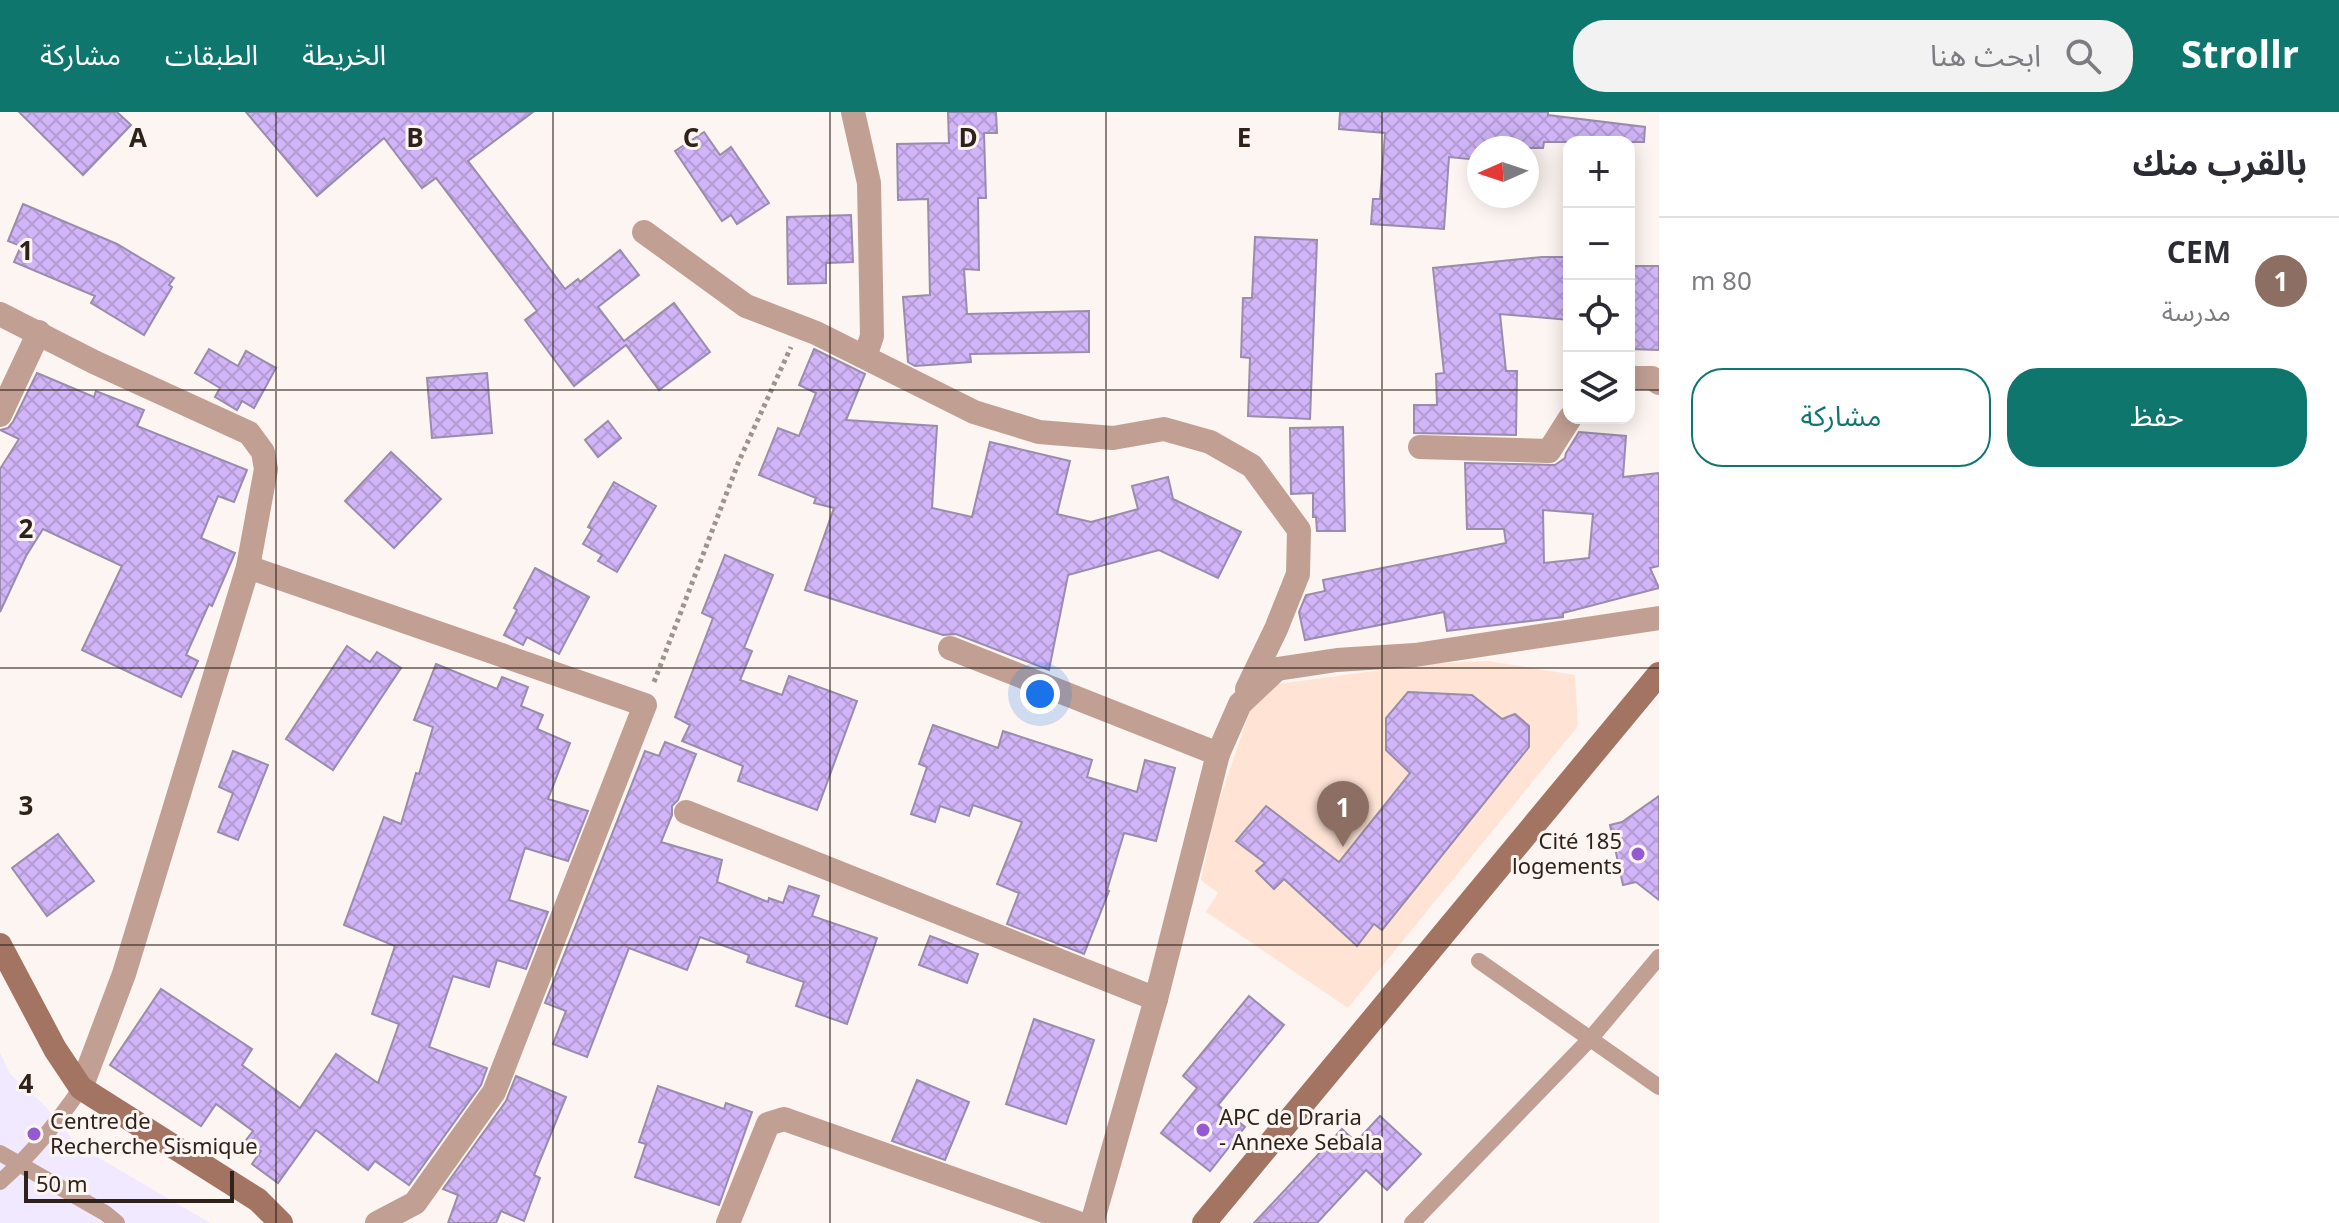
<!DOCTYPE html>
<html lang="ar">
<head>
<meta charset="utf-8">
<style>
	:root { --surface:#fff; --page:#f2f2f3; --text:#2b2b33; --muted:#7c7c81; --line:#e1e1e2; --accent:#0f766e }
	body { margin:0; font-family:Georgia,"Noto Sans Arabic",serif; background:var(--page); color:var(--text); direction:rtl }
	.controls { position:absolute; right:24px; top:24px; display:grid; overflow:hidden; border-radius:16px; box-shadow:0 4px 20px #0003 }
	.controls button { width:72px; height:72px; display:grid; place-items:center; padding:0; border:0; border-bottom:2px solid var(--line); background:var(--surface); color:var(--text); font:40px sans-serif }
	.compass { position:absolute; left:1467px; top:24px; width:72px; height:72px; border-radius:50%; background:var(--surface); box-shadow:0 4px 20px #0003; rotate:267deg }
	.scale { position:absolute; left:24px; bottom:20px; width:210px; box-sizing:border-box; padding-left:8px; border:4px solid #2f221b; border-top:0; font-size:22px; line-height:28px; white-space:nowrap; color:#2f221b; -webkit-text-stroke:6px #fdf5f1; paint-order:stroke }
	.you { position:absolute; left:1040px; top:582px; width:28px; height:28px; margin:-20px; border:6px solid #fff; border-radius:50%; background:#1a73e8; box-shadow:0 0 0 12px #1a73e833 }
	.badge { display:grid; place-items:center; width:52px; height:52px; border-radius:50%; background:var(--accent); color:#fff; font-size:26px; font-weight:700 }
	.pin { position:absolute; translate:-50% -66px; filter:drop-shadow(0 2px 4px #0008) }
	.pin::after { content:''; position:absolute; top:42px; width:28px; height:24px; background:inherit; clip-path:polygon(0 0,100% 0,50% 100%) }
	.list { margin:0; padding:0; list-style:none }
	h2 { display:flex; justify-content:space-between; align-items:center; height:104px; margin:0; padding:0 32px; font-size:34px }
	h2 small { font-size:26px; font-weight:400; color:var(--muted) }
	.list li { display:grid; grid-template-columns:52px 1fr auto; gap:24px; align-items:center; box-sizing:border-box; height:128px; padding:0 32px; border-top:2px solid var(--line) }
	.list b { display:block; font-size:30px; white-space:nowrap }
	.list p { margin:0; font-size:26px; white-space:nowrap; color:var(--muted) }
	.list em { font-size:26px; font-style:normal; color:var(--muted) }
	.actions { display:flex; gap:16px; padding:24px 32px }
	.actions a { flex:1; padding:18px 0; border:2px solid var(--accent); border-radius:32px; text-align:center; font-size:28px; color:var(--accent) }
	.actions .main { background:var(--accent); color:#fff }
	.icon { flex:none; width:44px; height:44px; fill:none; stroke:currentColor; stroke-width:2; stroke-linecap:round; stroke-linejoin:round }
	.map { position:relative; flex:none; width:1659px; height:1111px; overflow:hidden; direction:ltr }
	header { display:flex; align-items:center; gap:48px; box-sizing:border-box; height:112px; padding:0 40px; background:var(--accent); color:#fff }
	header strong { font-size:38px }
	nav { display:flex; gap:44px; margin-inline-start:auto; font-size:28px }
	.search { width:560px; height:72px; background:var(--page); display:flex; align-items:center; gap:20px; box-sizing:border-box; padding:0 28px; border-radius:32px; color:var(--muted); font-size:30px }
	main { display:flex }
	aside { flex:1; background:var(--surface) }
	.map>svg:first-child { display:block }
	.commercial { fill:#f0e9ff }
	.built { fill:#ffe4d6 }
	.building { fill:url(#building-cross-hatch); stroke:#998cac; stroke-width:2; fill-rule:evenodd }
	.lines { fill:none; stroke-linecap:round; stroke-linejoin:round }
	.path { stroke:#9e948e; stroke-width:5; stroke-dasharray:4 4; stroke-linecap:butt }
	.lane { stroke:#c19f93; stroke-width:16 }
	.street { stroke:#c19f93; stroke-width:24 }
	.secondary { stroke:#a47463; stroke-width:24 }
	.grid { fill:none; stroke:#2f221b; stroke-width:2; stroke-opacity:0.55 }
	.poi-dot { fill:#955ad1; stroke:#fdf5f1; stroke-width:3 }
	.labels { text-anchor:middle; stroke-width:6; stroke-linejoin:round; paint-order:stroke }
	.poi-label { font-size:22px; fill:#2f221b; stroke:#fdf5f1; text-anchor:start }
	.grid-label { font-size:26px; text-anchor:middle; font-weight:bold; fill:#2f221b; stroke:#fdf5f1; stroke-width:6; stroke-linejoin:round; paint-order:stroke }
</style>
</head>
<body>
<header>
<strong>Strollr</strong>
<div class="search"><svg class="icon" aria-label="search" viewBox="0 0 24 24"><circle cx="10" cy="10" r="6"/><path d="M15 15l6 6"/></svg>ابحث هنا</div>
<nav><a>الخريطة</a><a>الطبقات</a><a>مشاركة</a></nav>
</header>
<main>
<aside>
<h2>بالقرب منك<small></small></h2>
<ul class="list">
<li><span class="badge" style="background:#8d6e63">1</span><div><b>CEM</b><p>مدرسة</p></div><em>80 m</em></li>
</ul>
<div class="actions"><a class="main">حفظ</a><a>مشاركة</a></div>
</aside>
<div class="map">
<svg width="1659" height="1111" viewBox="0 0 1659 1111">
	<defs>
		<pattern id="building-cross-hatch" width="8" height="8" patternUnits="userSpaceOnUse" patternTransform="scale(2)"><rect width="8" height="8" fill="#d1b5f8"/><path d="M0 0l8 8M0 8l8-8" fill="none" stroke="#b49bd4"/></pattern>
	</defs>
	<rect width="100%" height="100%" fill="#fdf5f1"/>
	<polygon class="commercial" points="0,941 10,962 45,994 77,1033 210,1111 0,1111"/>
	<polygon class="built" points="1489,549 1575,563 1578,614 1348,896 1206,800 1218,781 1201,768 1215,701 1253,590 1271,573 1424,552"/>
	<g class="building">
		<polygon points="19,0 117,0 131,13 83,63"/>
		<polygon points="246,0 533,0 468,49 565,177 578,167 580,170 620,138 639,163 598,195 624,229 674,191 710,240 659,278 626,233 574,274 525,208 537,199 436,66 422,76 384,26 317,84"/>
		<polygon points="948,0 996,0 997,21 984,21 986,86 978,86 979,158 964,157 967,202 1089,199 1089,240 970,242 971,250 915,254 908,250 903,185 930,183 928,87 898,88 897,32 949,31"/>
		<polygon points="1340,0 1548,0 1548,3 1645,15 1644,30 1544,30 1543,36 1479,36 1479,48 1449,45 1444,117 1371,112 1373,87 1380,87 1385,21 1339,17"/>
		<polygon points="704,20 720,43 731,35 769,91 737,112 731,103 722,109 675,39"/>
		<polygon points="23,92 117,132 174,166 169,173 172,175 144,223 91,191 95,184 14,150 21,134 8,129"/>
		<polygon points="851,103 853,150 826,151 826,171 788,172 787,105"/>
		<polygon points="1255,125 1317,128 1310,307 1248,304 1250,246 1241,245 1243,186 1252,186"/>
		<polygon points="1542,145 1569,145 1569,208 1500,202 1506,259 1517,259 1516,323 1414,321 1414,293 1437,293 1436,262 1444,261 1433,156"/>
		<polygon points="1629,154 1659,154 1659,238 1629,237"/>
		<polygon points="209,237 238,254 246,239 276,256 254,296 242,289 237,298 215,285 220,276 195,261"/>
		<polygon points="814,237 865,262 846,308 937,314 932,396 972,405 990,330 1070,349 1057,402 1091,410 1138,397 1132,374 1168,365 1173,387 1241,420 1218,466 1159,438 1068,463 1049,558 956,522 943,523 805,478 834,396 814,391 816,386 759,363 778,316 799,324 816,281 799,273"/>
		<polygon points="37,261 94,285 96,279 144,298 137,314 247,358 234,390 218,384 201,426 235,441 212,494 209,492 186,543 198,549 181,585 82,538 122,454 43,417 26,444 0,500 0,357 19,327 0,318 8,316 13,310"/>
		<polygon points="487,261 492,321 432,326 427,266"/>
		<polygon points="608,309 621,326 598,345 585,328"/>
		<polygon points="1343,315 1345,419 1317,419 1316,405 1313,405 1313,381 1291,382 1290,316"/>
		<path d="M1579 320 1626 324 1623 365 1659 361V454L1650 456 1659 476 1563 501V505L1447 519 1444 500 1305 528 1299 500 1306 483 1325 479 1323 468 1506 431 1504 417H1467L1465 351 1555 353 1565 346 1566 341ZM1543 398 1593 402 1589 446 1544 451Z"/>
		<polygon points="391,340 441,387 394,436 345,389"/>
		<polygon points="614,370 656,394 617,460 598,449 602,443 583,432 592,417 588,415"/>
		<polygon points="725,443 773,463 744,536 752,539 740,568 782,583 789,564 857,589 817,698 738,669 743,654 682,629 690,613 675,605 713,506 702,501"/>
		<polygon points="535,456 589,485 559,542 527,525 523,533 504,523 517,498 514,496"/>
		<polygon points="347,534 370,550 377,540 401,556 333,658 286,627"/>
		<polygon points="436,552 497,577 502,565 528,575 521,594 543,603 537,617 570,631 548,687 588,699 568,749 525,736 509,788 548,800 526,857 497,848 489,875 453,864 429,935 487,956 481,973 409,1073 375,1049 368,1058 316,1018 278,1071 252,1052 261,1039 246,1028 253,1019 216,992 201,1014 110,953 161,877 252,937 242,953 300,996 336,942 378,971 399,912 372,902 395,834 344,813 384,705 401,712 416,661 419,662 433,615 414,608"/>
		<polygon points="1408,580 1472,583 1502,607 1515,602 1529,614 1529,635 1382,818 1374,812 1357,834 1284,767 1274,777 1256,759 1265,751 1236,729 1266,694 1339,750 1410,661 1386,638 1386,606"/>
		<polygon points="933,613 998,636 1003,619 1092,648 1087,665 1137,680 1145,648 1175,656 1156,729 1124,721 1107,778 1109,779 1084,842 1007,812 1019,781 997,772 1022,710 973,693 969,704 940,694 935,710 911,702 927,655 919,652"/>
		<polygon points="665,630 696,642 678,688 672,694 672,703 661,730 722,748 717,770 768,790 769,786 783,791 789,774 819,784 812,804 877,826 847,912 796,894 804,870 747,850 749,843 700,825 687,858 629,836 587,945 553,932 566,899 545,891 645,639 659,644"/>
		<polygon points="233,639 268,653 238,728 218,720 233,681 219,675"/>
		<polygon points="1659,684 1659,788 1636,770 1623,773 1610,713 1622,710"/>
		<polygon points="58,722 94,769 47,804 12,756"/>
		<polygon points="930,824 978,842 967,871 919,853"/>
		<polygon points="1249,884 1284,913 1218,993 1245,1015 1210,1059 1161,1021 1197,976 1183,964"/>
		<polygon points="1034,907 1094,928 1066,1012 1006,992"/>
		<polygon points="516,964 566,985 534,1063 540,1066 524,1109 501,1099 496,1111 448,1111 458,1083 443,1077 506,989"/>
		<polygon points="917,968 969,990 945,1048 892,1029"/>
		<polygon points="658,974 724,997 726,991 752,1000 719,1093 635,1065 646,1032 639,1030"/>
		<polygon points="1380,1004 1421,1042 1387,1078 1366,1058 1317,1111 1254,1111 1342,1017 1356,1030"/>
	</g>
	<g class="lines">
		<polyline class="path" points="654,570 739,349 791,235"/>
		<g class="lane">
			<polyline points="1479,849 1659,975"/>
			<polyline points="0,1041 105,1101 117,1111"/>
			<path d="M0 1070C32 1042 57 1011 81 976"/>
			<polyline points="1412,1111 1591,926 1659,845"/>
		</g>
		<g class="street">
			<polyline points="853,0 869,71 872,224 865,245"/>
			<polyline points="644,120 746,194 816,221 974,300 1039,320 1113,326 1164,317 1210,330 1252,354 1299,418 1298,462 1276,517 1247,577"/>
			<polyline points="0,202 94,250 249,321 263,340 266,357 248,455"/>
			<polyline points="1629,266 1652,266 1659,271"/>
			<polyline points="0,303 39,220"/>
			<polyline points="1420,335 1549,339 1570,306"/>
			<polyline points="950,536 1218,642"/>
			<polyline points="686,700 1156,887"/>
			<polyline points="81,976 124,862 248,455 645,593 494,980 415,1091 377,1111"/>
			<polyline points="728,1111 768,1012 784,1007 1078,1111"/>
			<polyline points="1092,1111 1156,887 1218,642 1240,592 1277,557 1337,548 1415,543 1659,506"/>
		</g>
		<g class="secondary">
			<polyline points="0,833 55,937 81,976 258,1088 281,1111"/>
			<polyline points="1204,1111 1659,562"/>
		</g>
	</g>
	<path class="grid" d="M276 0V1111M553 0V1111M830 0V1111M1106 0V1111M1382 0V1111M0 278H1569M1629 278H1659M0 556H1659M0 833H1659"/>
	<g class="poi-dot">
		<circle cx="1638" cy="742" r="8"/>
		<circle cx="1203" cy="1018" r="8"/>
		<circle cx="34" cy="1022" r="8"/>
	</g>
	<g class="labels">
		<g class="poi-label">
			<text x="1622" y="737" text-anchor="end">Cité 185<tspan x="1622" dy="25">logements</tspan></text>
			<text x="1219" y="1013">APC de Draria<tspan x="1219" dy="25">- Annexe Sebala</tspan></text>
			<text x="50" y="1017">Centre de<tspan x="50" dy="25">Recherche Sismique</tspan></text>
		</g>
	</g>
	<g class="grid-label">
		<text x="138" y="35">A</text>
		<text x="415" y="35">B</text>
		<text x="691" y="35">C</text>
		<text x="968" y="35">D</text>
		<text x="1244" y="35">E</text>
		<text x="26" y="148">1</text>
		<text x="26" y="426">2</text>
		<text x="26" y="703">3</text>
		<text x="26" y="981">4</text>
	</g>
</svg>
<div class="controls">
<button>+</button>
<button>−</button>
<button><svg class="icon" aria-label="locate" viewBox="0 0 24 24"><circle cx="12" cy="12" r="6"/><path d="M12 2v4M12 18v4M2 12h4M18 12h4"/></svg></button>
<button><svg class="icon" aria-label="layers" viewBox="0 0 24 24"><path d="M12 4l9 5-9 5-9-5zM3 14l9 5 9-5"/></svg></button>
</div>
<svg class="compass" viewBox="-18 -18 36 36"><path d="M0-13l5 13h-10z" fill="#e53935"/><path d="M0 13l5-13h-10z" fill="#7c7c81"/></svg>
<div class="scale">50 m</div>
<div class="you"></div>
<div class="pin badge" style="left:1343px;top:735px;background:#8d6e63">1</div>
</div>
</main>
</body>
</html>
